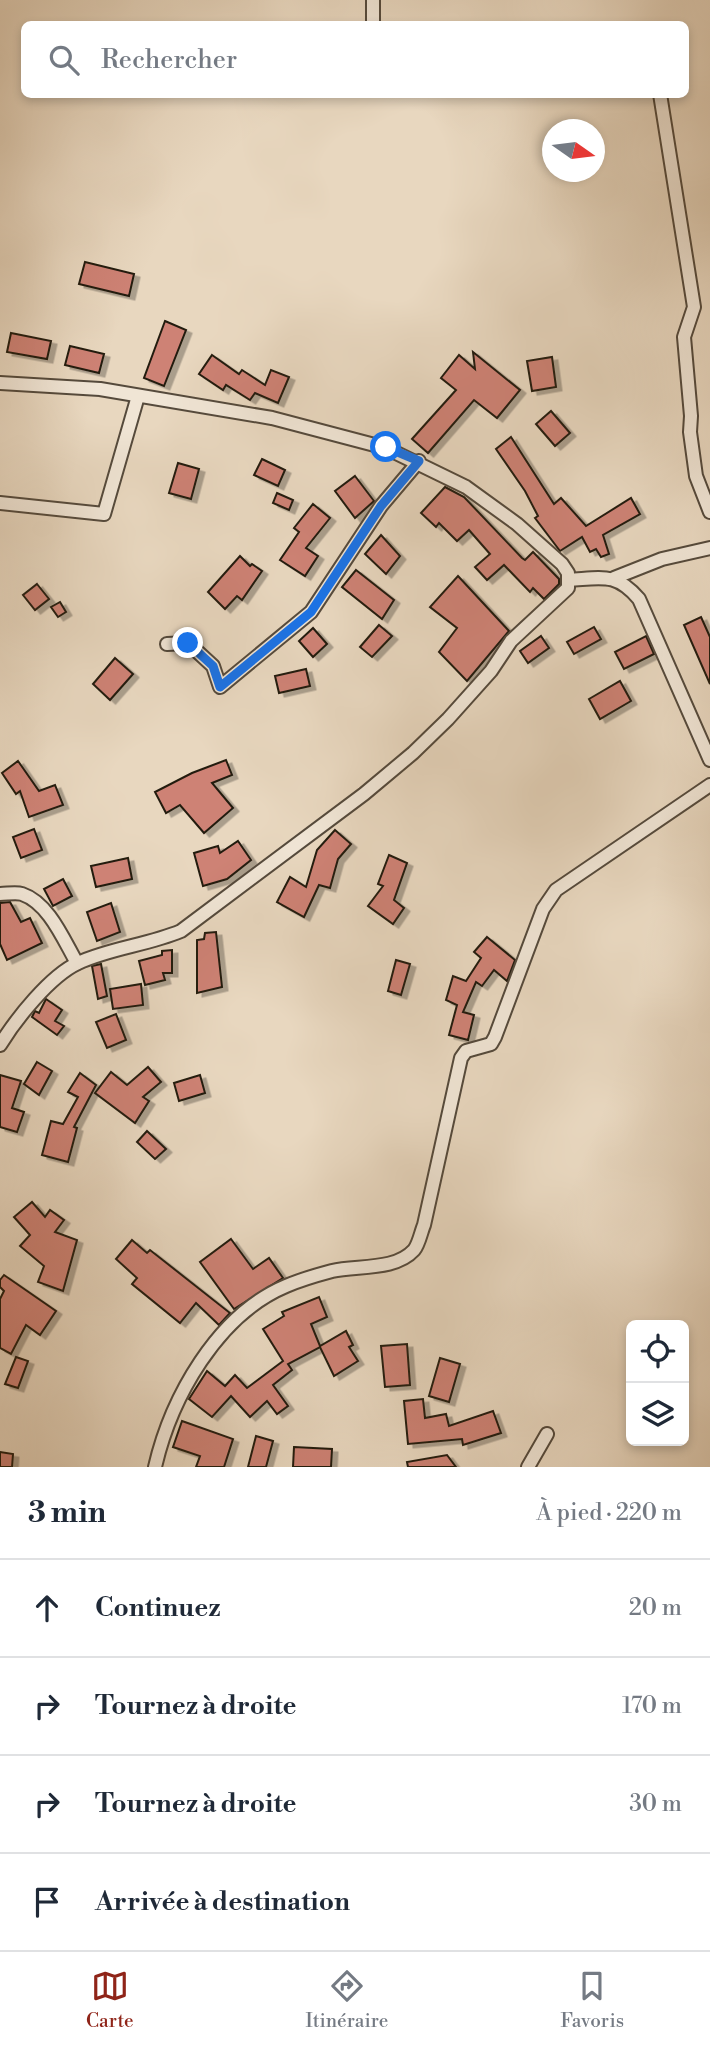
<!DOCTYPE html>
<html lang="fr">
<head>
<meta charset="utf-8">
<style>
	:root { --surface:#fff; --page:#f2f2f3; --text:#1f2937; --muted:#747a83; --line:#e0e1e3; --accent:#8f2418 }
	body { margin:0; font-family:"Libre Bodoni",serif; background:var(--page); color:var(--text) }
	.controls { position:absolute; right:21px; bottom:21px; display:grid; overflow:hidden; border-radius:10px; box-shadow:0 4px 10px #0003 }
	.controls button { width:63px; height:63px; display:grid; place-items:center; padding:0; border:0; border-bottom:2px solid var(--line); background:var(--surface); color:var(--text); font:35px sans-serif }
	.compass { position:absolute; left:542px; top:119px; width:63px; height:63px; border-radius:50%; background:var(--surface); box-shadow:0 4px 10px #0003; rotate:104deg }
	.stop { position:absolute; width:21px; height:21px; margin:-16px; border:5px solid #1a73e8; border-radius:50%; background:#fff }
	.stop.end { background:#1a73e8; border-color:#fff; box-shadow:0 2px 7px #0008 }
	.list { margin:0; padding:0; list-style:none }
	h2 { display:flex; justify-content:space-between; align-items:center; height:91px; margin:0; padding:0 28px; font-size:30px }
	h2 small { font-size:23px; font-weight:400; color:var(--muted) }
	.list li { display:grid; grid-template-columns:46px 1fr auto; gap:21px; align-items:center; box-sizing:border-box; height:98px; padding:0 28px; border-top:2px solid var(--line) }
	.list b { display:block; font-size:26px; white-space:nowrap }
	.list em { font-size:23px; font-style:normal; color:var(--muted) }
	.icon { flex:none; width:38px; height:38px; fill:none; stroke:currentColor; stroke-width:2; stroke-linecap:round; stroke-linejoin:round }
	.map { position:relative; flex:none; width:710px; height:1467px; overflow:hidden }
	.search { position:absolute; background:var(--surface); box-shadow:0 4px 10px #0003; left:21px; right:21px; top:21px; height:77px; display:flex; align-items:center; gap:18px; box-sizing:border-box; padding:0 24px; border-radius:10px; color:var(--muted); font-size:26px }
	.sheet { height:483px; background:var(--surface) }
	nav { display:flex; justify-content:space-around; align-items:center; box-sizing:border-box; height:98px; border-top:2px solid var(--line); background:var(--surface); font-size:19px; color:var(--muted) }
	nav a { display:grid; justify-items:center; gap:4px }
	nav .on { color:var(--accent) }
	.map>svg:first-child { display:block }
	.building { fill:#ce8275; stroke:#241b11; stroke-width:2; filter:url(#shadow) }
	.lines { fill:none; stroke-linecap:round; stroke-linejoin:round }
	.street-casing { stroke:#554a3c; stroke-width:16 }
	.street { stroke:#f0e5d5; stroke-width:12 }
	.route { stroke:#1a73e8; stroke-width:9 }
</style>
</head>
<body>
<div class="map">
<svg width="710" height="1467" viewBox="0 0 710 1467">
	<defs>
		<filter id="shadow"><feDropShadow dx="5.5" dy="3.5" stdDeviation="0" flood-color="#0004"/></filter>
	</defs>
	<rect width="100%" height="100%" fill="#e8d7bf"/>
	<filter id="stains"><feTurbulence type="fractalNoise" baseFrequency=".00286" numOctaves="4"/><feColorMatrix values="0 0 0 0 .2 0 0 0 0 .09 0 0 0 0 .02 0 0 0 .5 -.17"/></filter>
	<radialGradient id="worn" r=".72"><stop offset=".6" stop-color="#630" stop-opacity="0"/><stop offset="1" stop-color="#630" stop-opacity=".3"/></radialGradient>
	<g class="building">
		<polygon points="85,262 134,274 129,296 79,284"/>
		<polygon points="165,321 186,330 164,386 144,378"/>
		<polygon points="11,333 51,341 47,359 7,352"/>
		<polygon points="70,346 104,354 99,373 65,365"/>
		<polygon points="473,352 520,390 497,418 474,400 428,453 412,439 456,390 441,378 459,355 475,369"/>
		<polygon points="212,355 239,374 242,370 265,385 271,370 289,377 278,403 255,393 250,400 226,385 223,390 199,374"/>
		<polygon points="552,357 556,387 532,391 527,361"/>
		<polygon points="551,411 570,433 555,446 536,424"/>
		<polygon points="511,437 554,504 561,498 586,526 631,498 640,514 603,535 609,554 601,557 596,549 590,552 582,537 560,551 535,518 538,516 525,491 496,449"/>
		<polygon points="262,459 285,470 278,486 254,475"/>
		<polygon points="178,463 199,469 191,499 169,493"/>
		<polygon points="355,476 374,501 355,518 335,491"/>
		<polygon points="445,487 464,497 522,558 525,560 533,552 559,579 559,584 544,599 533,588 530,592 504,565 487,580 475,567 490,554 469,530 457,541 439,523 436,527 421,513"/>
		<polygon points="277,493 293,500 289,510 273,503"/>
		<polygon points="313,504 330,518 306,548 318,556 305,576 280,560 299,532 294,528"/>
		<polygon points="381,535 400,556 386,574 365,554"/>
		<polygon points="240,556 250,566 252,564 262,571 242,600 237,596 225,609 208,592"/>
		<polygon points="356,570 394,600 382,619 342,587"/>
		<polygon points="458,576 509,631 467,681 439,652 457,628 430,607"/>
		<polygon points="37,584 49,599 35,610 23,595"/>
		<polygon points="60,602 66,612 58,617 51,607"/>
		<polygon points="701,617 710,637 710,684 684,625"/>
		<polygon points="379,625 392,636 372,657 360,647"/>
		<polygon points="594,627 601,639 574,654 567,642"/>
		<polygon points="313,628 327,644 313,657 299,641"/>
		<polygon points="541,636 549,648 528,663 520,651"/>
		<polygon points="646,636 654,654 624,669 615,652"/>
		<polygon points="115,658 133,674 110,700 93,684"/>
		<polygon points="306,669 310,686 279,693 275,676"/>
		<polygon points="620,681 631,701 600,719 589,699"/>
		<polygon points="226,760 232,775 212,783 233,808 204,833 180,805 166,813 155,792 192,773"/>
		<polygon points="18,761 39,791 55,785 63,805 29,817 20,791 16,794 2,773"/>
		<polygon points="34,829 42,850 21,858 13,837"/>
		<polygon points="335,830 351,844 338,859 330,888 319,885 304,917 277,902 290,877 306,887 317,850"/>
		<polygon points="238,841 251,860 227,879 203,886 194,853 218,846 220,853"/>
		<polygon points="389,855 407,863 394,900 404,908 393,924 368,906 383,886 378,884"/>
		<polygon points="128,858 132,879 96,887 91,866"/>
		<polygon points="63,879 72,896 53,906 44,889"/>
		<polygon points="10,902 21,922 30,918 42,943 7,960 0,944 0,903"/>
		<polygon points="111,903 120,932 97,941 87,912"/>
		<polygon points="216,932 222,987 197,993 197,940 204,939 205,933"/>
		<polygon points="487,937 515,960 507,981 494,970 482,986 476,982 463,1012 474,1015 468,1040 449,1035 457,1005 446,1000 453,976 466,981 481,958 474,952"/>
		<polygon points="172,950 172,973 163,973 165,980 145,985 139,961 162,955 162,951"/>
		<polygon points="396,960 410,964 401,995 388,991"/>
		<polygon points="101,964 107,996 98,999 92,966"/>
		<polygon points="141,984 143,1005 113,1009 110,989"/>
		<polygon points="46,999 62,1010 55,1021 64,1026 57,1035 32,1017 35,1011 39,1013"/>
		<polygon points="116,1014 126,1040 107,1048 96,1022"/>
		<polygon points="37,1062 52,1071 39,1095 24,1084"/>
		<polygon points="148,1067 161,1082 143,1097 149,1101 135,1123 95,1093 111,1072 127,1085"/>
		<polygon points="80,1073 96,1085 74,1127 77,1128 68,1162 42,1155 51,1121 63,1124 78,1097 68,1092"/>
		<polygon points="0,1075 21,1081 12,1108 24,1112 17,1132 0,1127"/>
		<polygon points="200,1075 205,1093 179,1101 174,1083"/>
		<polygon points="147,1131 166,1149 155,1159 137,1142"/>
		<polygon points="32,1202 45,1217 50,1210 64,1220 55,1232 77,1240 63,1291 38,1282 44,1266 20,1246 30,1235 14,1217"/>
		<polygon points="231,1239 253,1269 269,1258 283,1278 234,1309 200,1262"/>
		<polygon points="132,1240 147,1253 150,1250 230,1313 219,1325 196,1303 180,1323 132,1284 137,1278 116,1259"/>
		<polygon points="4,1275 56,1311 40,1335 26,1325 11,1354 0,1348 0,1299 4,1291 0,1287 0,1280"/>
		<polygon points="319,1297 327,1317 311,1324 320,1346 346,1331 353,1345 349,1347 358,1361 334,1376 320,1347 288,1364 292,1370 273,1385 288,1406 277,1414 267,1401 250,1417 231,1396 212,1417 189,1399 207,1371 225,1386 235,1375 247,1388 283,1361 263,1329 284,1316 282,1312"/>
		<polygon points="407,1344 410,1385 385,1387 381,1346"/>
		<polygon points="16,1357 28,1361 18,1388 5,1384"/>
		<polygon points="440,1358 460,1364 449,1402 429,1396"/>
		<polygon points="423,1399 425,1418 446,1414 449,1426 493,1411 501,1433 463,1445 462,1439 408,1444 404,1401"/>
		<polygon points="182,1421 233,1439 224,1467 196,1467 200,1456 173,1447"/>
		<polygon points="256,1436 273,1441 266,1467 248,1467"/>
		<polygon points="294,1447 332,1449 331,1467 293,1467"/>
		<polygon points="0,1452 13,1454 12,1467 0,1467"/>
		<polygon points="447,1455 456,1467 408,1467 407,1462"/>
	</g>
	<g class="lines">
		<g class="street-casing">
			<g id="street">
				<polyline points="373,24 373,0"/>
				<polyline points="660,94 694,307 684,337 691,416 690,432 696,476 710,512"/>
				<path d="M0 383 100 389 272 418 386 448 466 487 517 524 562 564 568 573V588L511 641 491 671 448 719 413 753 364 794 181 931C148 945 110 948 78 963 50 976 16 1019 0 1045"/>
				<polyline points="0,503 104,514 138,396"/>
				<polyline points="614,578 662,559 710,548"/>
				<path d="M569 580C602 578 616 572 639 599L710 760"/>
				<polyline points="167,644 188,643 213,666 220,687 311,612 381,506 419,461"/>
				<path d="M0 894C7 894 16 892 22 894 49 903 64 941 77 963"/>
				<path d="M155 1467C171 1398 217 1315 286 1286 300 1280 317 1275 332 1271 357 1265 395 1271 414 1250 419 1244 421 1232 424 1225L461 1058 466 1051 491 1044 495 1037 543 909 556 890 710 785"/>
				<polyline points="528,1467 547,1434"/>
			</g>
		</g>
		<use href="#street" class="street"/>
	</g>
	<g class="lines">
		<polyline class="route" points="188,643 213,666 220,687 311,612 381,506 419,461 386,447"/>
	</g>
	<rect width="100%" height="100%" filter="url(#stains)"/>
	<rect width="100%" height="100%" fill="url(#worn)"/>
</svg>
<div class="controls">
<button><svg class="icon" aria-label="locate" viewBox="0 0 24 24"><circle cx="12" cy="12" r="6"/><path d="M12 2v4M12 18v4M2 12h4M18 12h4"/></svg></button>
<button><svg class="icon" aria-label="layers" viewBox="0 0 24 24"><path d="M12 4l9 5-9 5-9-5zM3 14l9 5 9-5"/></svg></button>
</div>
<svg class="compass" viewBox="-18 -18 36 36"><path d="M0-13l5 13h-10z" fill="#e53935"/><path d="M0 13l5-13h-10z" fill="#747a83"/></svg>
<div class="stop" style="left:386px;top:447px"></div>
<div class="stop end" style="left:188px;top:643px"></div>
<div class="search"><svg class="icon" aria-label="search" viewBox="0 0 24 24"><circle cx="10" cy="10" r="6"/><path d="M15 15l6 6"/></svg>Rechercher</div>
</div>
<section class="sheet">
<h2>3 min<small>À pied · 220 m</small></h2>
<ul class="list">
<li><svg class="icon" aria-label="ahead" viewBox="0 0 24 24"><path d="M12 20V5M6 11l6-6 6 6"/></svg><div><b>Continuez</b></div><em>20 m</em></li>
<li><svg class="icon" aria-label="right" viewBox="0 0 24 24"><path d="M7 20v-9h11M14 6l5 5-5 5"/></svg><div><b>Tournez à droite</b></div><em>170 m</em></li>
<li><svg class="icon" aria-label="right" viewBox="0 0 24 24"><path d="M7 20v-9h11M14 6l5 5-5 5"/></svg><div><b>Tournez à droite</b></div><em>30 m</em></li>
<li><svg class="icon" aria-label="arrive" viewBox="0 0 24 24"><path d="M6 21V4h12l-3 4 3 4H6"/></svg><div><b>Arrivée à destination</b></div></li>
</ul>
</section>
<nav>
<a class="on"><svg class="icon" aria-label="map" viewBox="0 0 24 24"><path d="M3 6l6-2 6 2 6-2v14l-6 2-6-2-6 2zM9 4v14M15 6v14"/></svg>Carte</a>
<a><svg class="icon" aria-label="directions" viewBox="0 0 24 24"><path d="M12 3l9 9-9 9-9-9zM9 14v-3h6M13 9l2 2-2 2"/></svg>Itinéraire</a>
<a><svg class="icon" aria-label="saved" viewBox="0 0 24 24"><path d="M7 4h10v16l-5-4-5 4z"/></svg>Favoris</a>
</nav>
</body>
</html>
